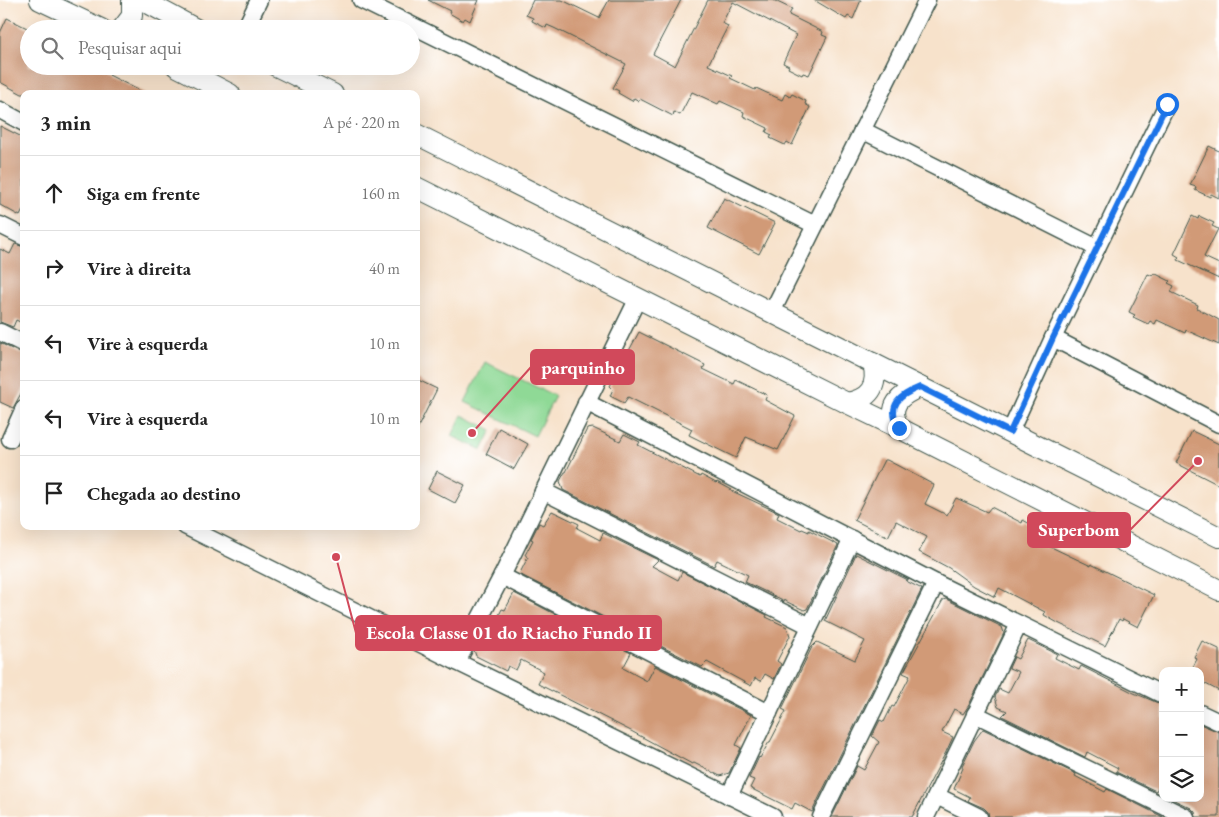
<!DOCTYPE html>
<html lang="pt">
<head>
<meta charset="utf-8">
<style>
	:root { --surface:#fff; --page:#f6f6f6; --text:#222; --muted:#767676; --line:#e0e0e0 }
	body { margin:0; font-family:"EB Garamond",serif; background:var(--page); color:var(--text) }
	.controls { position:absolute; right:15px; bottom:15px; display:grid; overflow:hidden; border-radius:10px; box-shadow:0 5px 20px #0002 }
	.controls button { width:45px; height:45px; display:grid; place-items:center; padding:0; border:0; border-bottom:1px solid var(--line); background:var(--surface); color:var(--text); font:25px sans-serif }
	.stop { position:absolute; width:15px; height:15px; margin:-11px; border:4px solid #1a73e8; border-radius:50%; background:#fff }
	.stop.end { background:#1a73e8; border-color:#fff; box-shadow:0 1px 5px #0008 }
	.list { margin:0; padding:0; list-style:none }
	h2 { display:flex; justify-content:space-between; align-items:center; height:65px; margin:0; padding:0 20px; font-size:21px }
	h2 small { font-size:16px; font-weight:400; color:var(--muted) }
	.list li { display:grid; grid-template-columns:32px 1fr auto; gap:15px; align-items:center; box-sizing:border-box; height:75px; padding:0 20px; border-top:1px solid var(--line) }
	.list b { display:block; font-size:19px; white-space:nowrap }
	.list em { font-size:16px; font-style:normal; color:var(--muted) }
	.icon { flex:none; width:28px; height:28px; fill:none; stroke:currentColor; stroke-width:2; stroke-linecap:round; stroke-linejoin:round }
	.map { position:relative; flex:none; width:1219px; height:817px; overflow:hidden }
	.search { position:absolute; background:var(--surface); box-shadow:0 5px 20px #0002; left:20px; top:20px; width:400px; height:55px; display:flex; align-items:center; gap:12px; box-sizing:border-box; padding:0 18px; border-radius:28px; color:var(--muted); font-size:19px }
	.panel { position:absolute; background:var(--surface); box-shadow:0 5px 20px #0002; left:20px; top:90px; width:400px; height:440px; border-radius:10px }
	.map>svg:first-child { display:block }
	.green { fill:#8fd996; stroke:#578b65 }
	.building { fill:#d19a77 }
	.lines { fill:none; stroke-linecap:round; stroke-linejoin:round }
	.minor-casing { stroke:#3f564b; stroke-width:19 }
	.major-casing { stroke:#3f564b; stroke-width:22 }
	.minor { stroke:#fff; stroke-width:16 }
	.major { stroke:#fff; stroke-width:20 }
	.route { stroke:#1a73e8; stroke-width:6 }
	.leader { fill:none; stroke:#d1495b; stroke-width:2 }
	.callout-dot { fill:#d1495b; stroke:#fff; stroke-width:2 }
	.callout { fill:#d1495b; stroke:#d1495b; stroke-width:2 }
	.callout-label { font-size:19px; text-anchor:middle; font-weight:bold; fill:#fff }
</style>
</head>
<body>
<div class="map">
<svg width="1219" height="817" viewBox="0 0 1219 817">
	<rect width="100%" height="100%" fill="#fff"/>
	<filter id="ink" filterUnits="userSpaceOnUse"><feTurbulence type="fractalNoise" baseFrequency=".02" numOctaves="2"/><feDisplacementMap in="SourceGraphic" scale="10" xChannelSelector="R" yChannelSelector="G"/><feConvolveMatrix kernelMatrix="1 2 1 2 8 2 1 2 1" color-interpolation-filters="sRGB"/></filter>
	<filter id="wash" filterUnits="userSpaceOnUse"><feTurbulence type="fractalNoise" baseFrequency=".0096" numOctaves="4" result="noise"/><feDisplacementMap in="SourceGraphic" scale="20" xChannelSelector="R" yChannelSelector="G"/><feGaussianBlur stdDeviation="1.12" result="paint"/><feColorMatrix in="noise" values="0 0 0 0 0 0 0 0 0 0 0 0 0 0 0 0 0 1.4 0 .05"/><feComposite in="paint" operator="in"/></filter>
	<g filter="url(#wash)">
		<rect width="100%" height="100%" fill="#f7e2cb"/>
		<g class="green">
			<polygon points="485,362 555,396 535,436 465,402"/>
			<polygon points="462,415 492,430 482,450 452,436"/>
		</g>
		<g id="blocks">
			<g class="building">
				<polygon points="428,0 479,0 470,21 465,18 463,21 449,13 450,11"/>
				<polygon points="533,0 562,0 599,18 609,0 681,0 653,54 675,66 708,0 773,0 792,9 789,15 823,32 822,35 827,37 809,75 803,73 802,75 788,68 789,66 783,63 796,35 733,2 722,23 728,26 708,65 732,76 730,78 755,90 756,88 782,100 785,94 790,97 792,94 806,101 805,104 810,107 792,145 787,142 785,145 770,138 772,135 766,132 768,128 743,116 744,112 720,101 718,104 692,92 680,115 674,112 673,116 640,99 639,101 634,98 632,101 618,93 619,91 613,88 626,64 554,28 547,25 546,28 532,21 533,18 526,15"/>
				<polygon points="814,0 861,0 853,19 848,16 846,19"/>
				<polygon points="7,18 29,29 29,66 96,66 110,73 109,75 146,94 22,94 0,82 0,33"/>
				<polygon points="0,126 24,138 24,208 20,216 0,205"/>
				<polygon points="1209,146 1219,151 1219,198 1211,194 1210,197 1195,190 1196,187 1190,185"/>
				<polygon points="724,198 775,223 759,254 708,228"/>
				<polygon points="1192,216 1198,219 1199,216 1214,223 1212,226 1218,229 1204,257 1219,264 1219,279 1178,260 1179,257 1174,254"/>
				<polygon points="15,244 24,247 24,324 16,320 13,327 0,322 0,249 10,254"/>
				<polygon points="1154,273 1170,281 1168,283 1174,286 1171,292 1198,305 1197,308 1219,320 1219,345 1186,330 1185,333 1157,320 1155,324 1150,321 1148,324 1133,317 1135,315 1129,312 1148,274 1153,276"/>
				<polygon points="639,332 705,365 703,369 734,384 736,380 767,395 765,400 795,416 778,450 746,437 736,458 689,435 692,429 628,397 624,403 610,396 613,389 610,386"/>
				<polygon points="0,343 24,355 24,388 13,408 0,402"/>
				<polygon points="416,379 437,389 416,431"/>
				<polygon points="499,428 528,444 514,469 486,454"/>
				<polygon points="593,428 620,441 624,434 640,442 638,445 700,477 701,475 716,483 717,482 732,490 732,491 779,513 777,518 801,530 802,529 809,532 809,530 838,545 807,609 804,610 745,582 748,575 717,560 714,566 563,490 560,481 565,472 566,472 587,429"/>
				<polygon points="1192,431 1219,444 1219,485 1176,463"/>
				<polygon points="884,460 887,460 934,485 925,504 947,515 956,498 987,512 991,507 1022,523 1023,520 1037,528 1035,532 1051,540 1049,546 1091,566 1091,564 1154,595 1138,627 1123,619 1122,621 1119,619 1105,646 1058,623 1044,615 1045,612 999,588 995,597 974,586 949,568 919,552 927,537 896,521 888,537 854,520"/>
				<polygon points="437,471 465,485 455,503 428,489"/>
				<polygon points="552,511 579,524 577,528 600,540 603,533 658,560 652,566 678,580 682,572 767,615 766,617 787,627 790,636 777,661 781,664 774,679 765,674 761,681 755,678 751,686 707,662 702,667 523,576 520,573 528,557 525,555 533,540 531,539 539,523 543,525"/>
				<polygon points="856,554 908,580 906,581 922,589 812,812 795,803 792,809 750,788 754,780 749,778 759,757 760,758 769,742 770,742 786,711 782,709 812,647 817,642 855,660 865,641 825,621"/>
				<polygon points="514,593 578,626 574,633 597,644 600,638 631,653 623,668 647,681 655,666 751,715 736,745 741,748 729,773 720,776 694,763 692,764 631,731 538,684 544,672 521,660 516,670 508,666 506,671 476,656 474,650 481,637 487,639 502,609 505,610"/>
				<polygon points="946,599 1002,627 1004,633 969,705 963,714 954,709 942,732 953,737 946,752 912,817 832,817 857,766 864,770 879,742 872,736 880,720 884,722 892,706 894,707 910,676 903,673 943,600"/>
				<polygon points="1028,640 1057,654 1055,658 1079,670 1081,666 1134,693 1163,705 1163,778 1156,791 1116,772 1118,768 1087,752 1085,757 1002,716 1007,711 998,707 995,697 999,689 1008,693 1019,672 1009,668 1014,657 1018,659"/>
				<polygon points="1202,641 1219,649 1219,691 1200,681 1200,671 1191,671 1197,659 1194,657"/>
				<polygon points="1200,724 1219,732 1219,817 1196,817 1195,812 1191,808 1170,798 1200,798"/>
				<polygon points="983,729 1076,774 1075,776 1105,792 1107,789 1163,817 989,817 988,812 984,808 968,801 970,797 954,789 963,768 962,766 974,741"/>
			</g>
		</g>
	</g>
	<g filter="url(#ink)">
		<use href="#blocks" fill-opacity="0" stroke="#3f564b" stroke-width="1"/>
		<g class="lines">
			<g class="minor-casing">
				<g id="minor">
					<polyline points="361,0 815,225"/>
					<polyline points="245,29 259,0"/>
					<polyline points="0,110 24,123"/>
					<polyline points="862,130 1097,248"/>
					<polyline points="0,225 24,237"/>
					<polyline points="772,312 927,0"/>
					<polyline points="0,332 24,344"/>
					<polyline points="1053,338 1219,424"/>
					<polyline points="586,402 936,583 1163,695"/>
					<polyline points="1010,432 1053,338 1167,104"/>
					<polyline points="10,439 24,408"/>
					<polyline points="543,491 810,626"/>
					<polyline points="185,526 457,662 773,817"/>
					<polyline points="502,576 769,713"/>
					<polyline points="457,662 502,576 638,298"/>
					<polyline points="1200,713 1219,722"/>
					<polyline points="975,714 1186,817"/>
					<polyline points="729,796 852,539"/>
					<polyline points="937,796 979,817"/>
					<polyline points="821,817 936,583"/>
					<polyline points="926,817 1019,624"/>
				</g>
			</g>
			<g class="major-casing">
				<g id="major">
					<polyline points="40,0 101,29"/>
					<polyline points="142,0 196,29"/>
					<polyline points="122,29 132,16 132,0"/>
					<polyline points="176,66 230,94"/>
					<polyline points="276,66 333,94"/>
					<polyline points="416,134 1219,537"/>
					<polyline points="416,187 847,403 899,428 1219,590"/>
					<path d="M847 403C869 399 879 387 873 363"/>
					<path d="M899 428C886 406 900 395 920 387"/>
				</g>
			</g>
			<use href="#minor" class="minor"/>
			<use href="#major" class="major"/>
		</g>
	</g>
	<g class="lines" filter="url(#ink)">
		<path class="route" d="M899 428C886 405 900 395 920 387L1010 432 1053 338 1167 104"/>
	</g>
	<path class="leader" d="M472 433L531 367M1198 461L1130 530M336 557L356 633"/>
	<g class="callout-dot">
		<circle cx="472" cy="433" r="5"/>
		<circle cx="1198" cy="461" r="5"/>
		<circle cx="336" cy="557" r="5"/>
	</g>
	<g class="callout">
		<rect x="531" y="350" width="103" height="34" rx="5"/>
		<rect x="1028" y="513" width="102" height="34" rx="5"/>
		<rect x="356" y="616" width="305" height="34" rx="5"/>
	</g>
	<g class="callout-label">
		<text x="583" y="374">parquinho</text>
		<text x="1079" y="536">Superbom</text>
		<text x="509" y="639">Escola Classe 01 do Riacho Fundo II</text>
	</g>
</svg>
<div class="controls">
<button>+</button>
<button>−</button>
<button><svg class="icon" aria-label="layers" viewBox="0 0 24 24"><path d="M12 4l9 5-9 5-9-5zM3 14l9 5 9-5"/></svg></button>
</div>
<div class="stop" style="left:1167px;top:104px"></div>
<div class="stop end" style="left:899px;top:428px"></div>
<div class="search"><svg class="icon" aria-label="search" viewBox="0 0 24 24"><circle cx="10" cy="10" r="6"/><path d="M15 15l6 6"/></svg>Pesquisar aqui</div>
<section class="panel">
<h2>3 min<small>A pé · 220 m</small></h2>
<ul class="list">
<li><svg class="icon" aria-label="ahead" viewBox="0 0 24 24"><path d="M12 20V5M6 11l6-6 6 6"/></svg><div><b>Siga em frente</b></div><em>160 m</em></li>
<li><svg class="icon" aria-label="right" viewBox="0 0 24 24"><path d="M7 20v-9h11M14 6l5 5-5 5"/></svg><div><b>Vire à direita</b></div><em>40 m</em></li>
<li><svg class="icon" aria-label="left" viewBox="0 0 24 24"><path d="M17 20v-9H6M10 6l-5 5 5 5"/></svg><div><b>Vire à esquerda</b></div><em>10 m</em></li>
<li><svg class="icon" aria-label="left" viewBox="0 0 24 24"><path d="M17 20v-9H6M10 6l-5 5 5 5"/></svg><div><b>Vire à esquerda</b></div><em>10 m</em></li>
<li><svg class="icon" aria-label="arrive" viewBox="0 0 24 24"><path d="M6 21V4h12l-3 4 3 4H6"/></svg><div><b>Chegada ao destino</b></div></li>
</ul>
</section>
</div>
</body>
</html>
